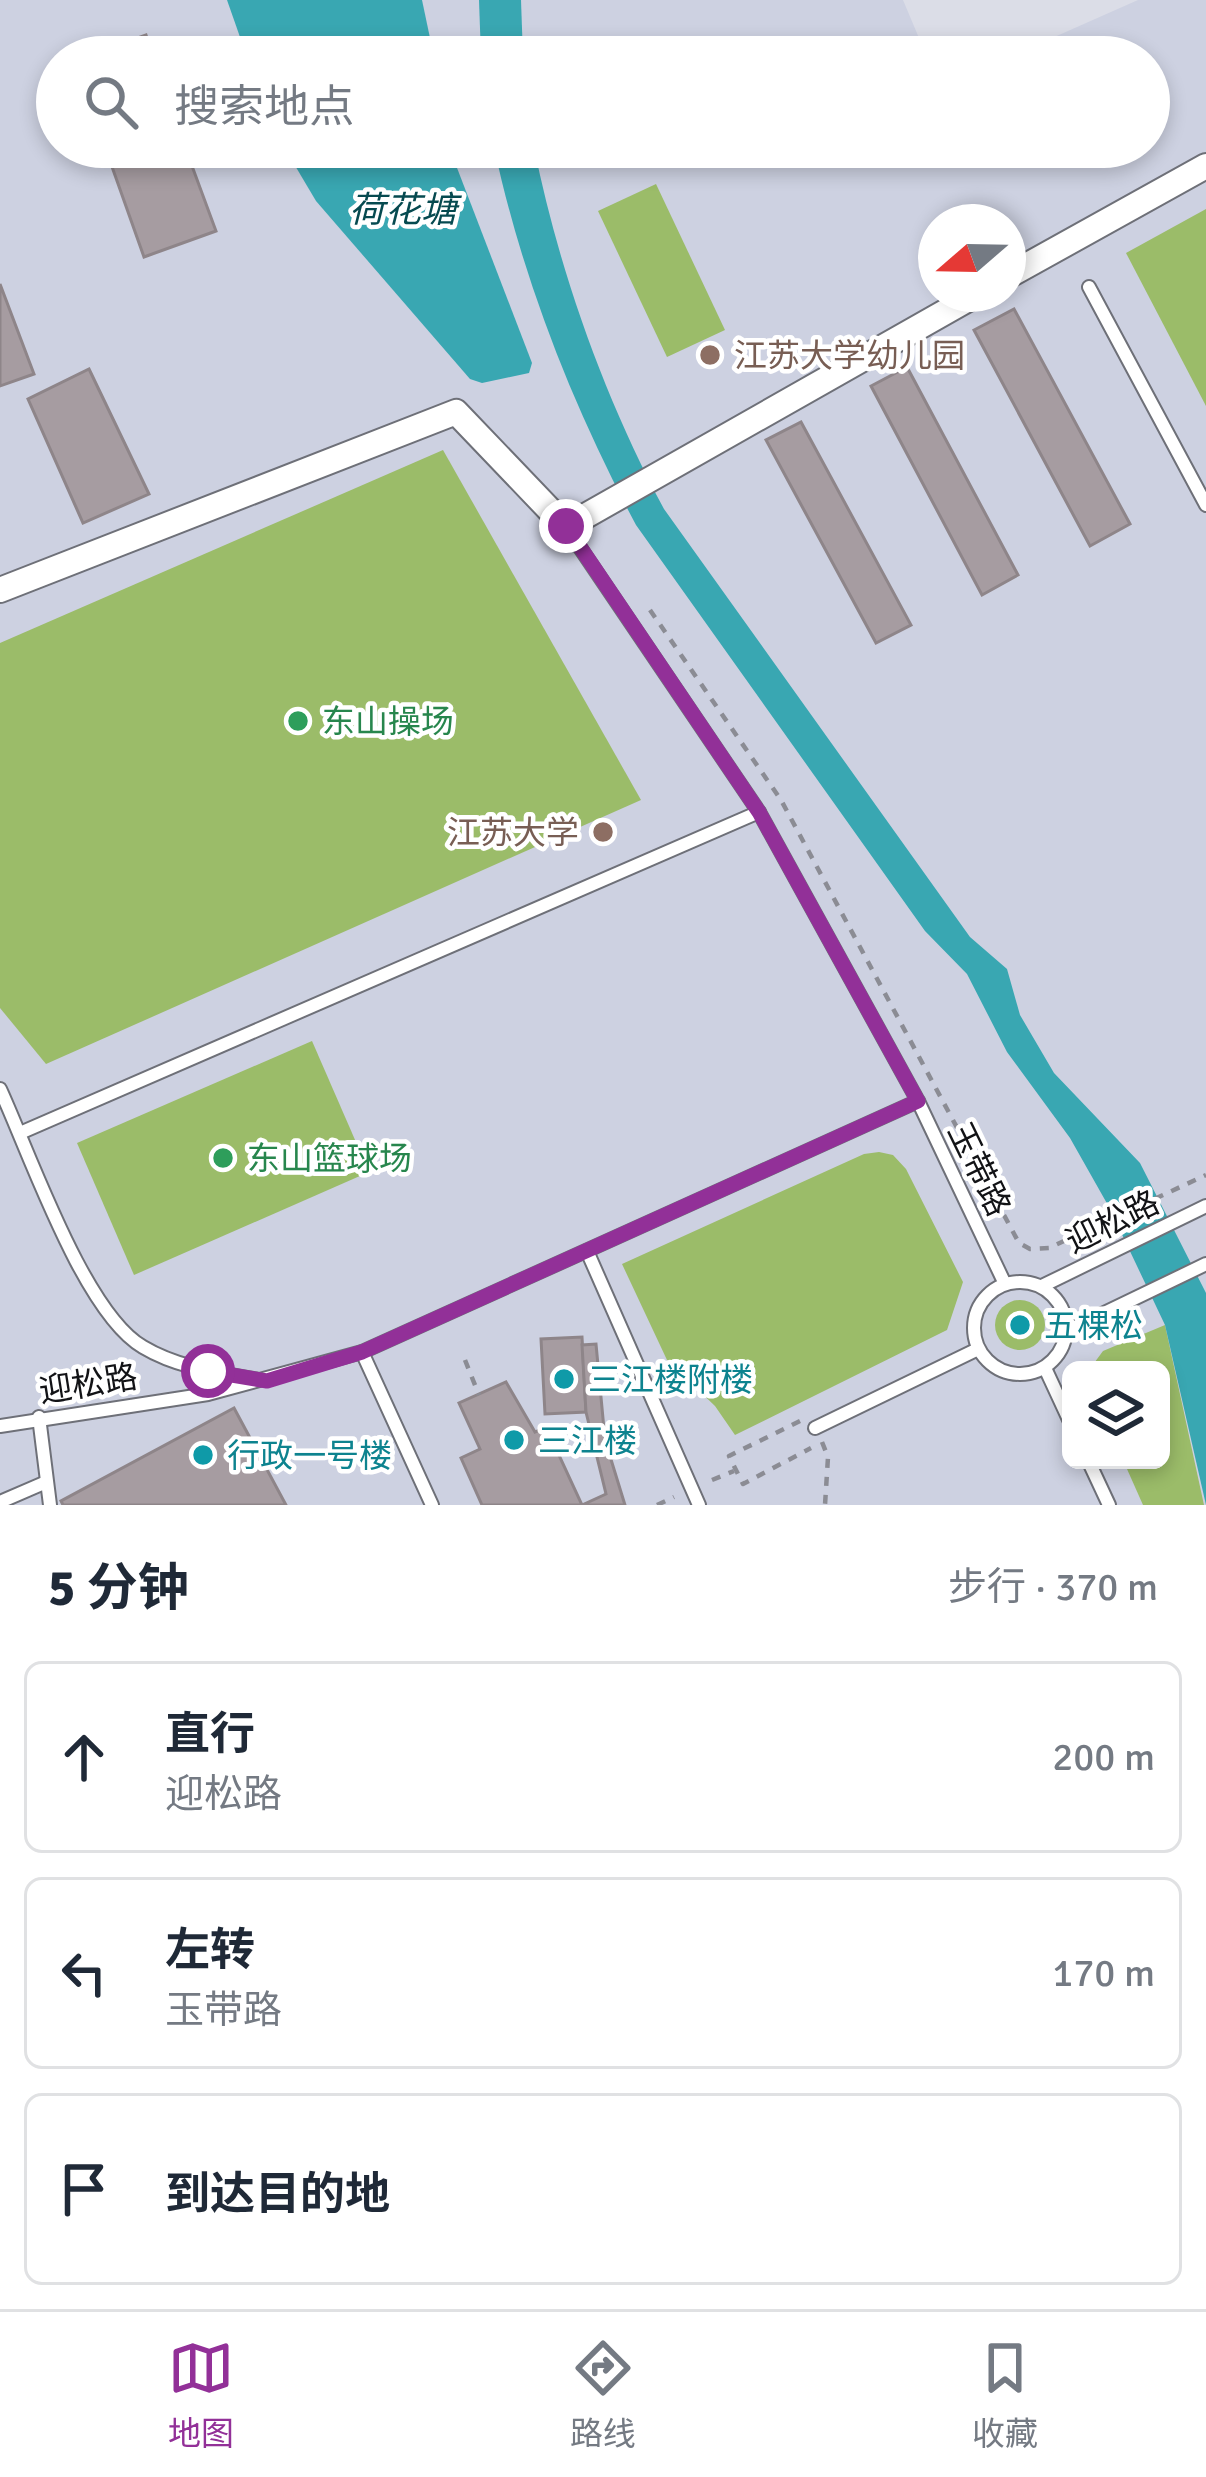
<!DOCTYPE html>
<html lang="zh">
<head>
<meta charset="utf-8">
<style>
	:root { --surface:#fff; --page:#f2f2f3; --text:#1f2937; --muted:#747a83; --line:#e0e1e3; --accent:#923098 }
	body { margin:0; font-family:Signika,"Noto Sans SC",sans-serif; background:var(--page); color:var(--text) }
	.controls { position:absolute; right:36px; bottom:36px; display:grid; overflow:hidden; border-radius:18px; box-shadow:0 6px 18px #0003 }
	.controls button { width:108px; height:108px; display:grid; place-items:center; padding:0; border:0; border-bottom:3px solid var(--line); background:var(--surface); color:var(--text); font:60px sans-serif }
	.compass { position:absolute; left:918px; top:204px; width:108px; height:108px; border-radius:50%; background:var(--surface); box-shadow:0 6px 18px #0003; rotate:250deg }
	.stop { position:absolute; width:36px; height:36px; margin:-27px; border:9px solid #923098; border-radius:50%; background:#fff }
	.stop.end { background:#923098; border-color:#fff; box-shadow:0 3px 12px #0008 }
	.list { margin:0; padding:0; list-style:none }
	h2 { display:flex; justify-content:space-between; align-items:center; height:156px; margin:0; padding:0 48px; font-size:51px }
	h2 small { font-size:39px; font-weight:400; color:var(--muted) }
	.list li { display:grid; grid-template-columns:78px 1fr auto; gap:36px; align-items:center; box-sizing:border-box; height:192px; margin:0 24px 24px; padding:0 24px; border:3px solid var(--line); border-radius:18px }
	.list b { display:block; font-size:45px; white-space:nowrap }
	.list p { margin:0; font-size:39px; white-space:nowrap; color:var(--muted) }
	.list em { font-size:39px; font-style:normal; color:var(--muted) }
	.icon { flex:none; width:66px; height:66px; fill:none; stroke:currentColor; stroke-width:2; stroke-linecap:round; stroke-linejoin:round }
	.map { position:relative; flex:none; width:1206px; height:1505px; overflow:hidden }
	.search { position:absolute; background:var(--surface); box-shadow:0 6px 18px #0003; left:36px; right:36px; top:36px; height:132px; display:flex; align-items:center; gap:30px; box-sizing:border-box; padding:0 42px; border-radius:66px; color:var(--muted); font-size:45px }
	.sheet { height:804px; background:var(--surface) }
	nav { display:flex; justify-content:space-around; align-items:center; box-sizing:border-box; height:168px; border-top:3px solid var(--line); background:var(--surface); font-size:33px; color:var(--muted) }
	nav a { display:grid; justify-items:center; gap:6px }
	nav .on { color:var(--accent) }
	.map>svg:first-child { display:block }
	.built { fill:#cdd1e1; fill-rule:evenodd }
	.green { fill:#9bbc69 }
	.water { fill:#39a7b2 }
	.building { fill:#a69ca1; stroke:#8e8589; stroke-width:3 }
	.lines { fill:none; stroke-linecap:round; stroke-linejoin:round }
	.service-casing { stroke:#6e7078; stroke-width:16 }
	.minor-casing { stroke:#6e7078; stroke-width:28 }
	.path { stroke:#8b8c94; stroke-width:4.5; stroke-dasharray:9 9; stroke-linecap:butt }
	.service { stroke:#fff; stroke-width:12 }
	.minor { stroke:#fff; stroke-width:24 }
	.tree { fill:#818e6e }
	.route { stroke:#923098; stroke-width:15 }
	.education-dot { fill:#8d6e63; stroke:#fff; stroke-width:4.5 }
	.leisure-dot { fill:#2e9e5b; stroke:#fff; stroke-width:4.5 }
	.culture-dot { fill:#0f9aa8; stroke:#fff; stroke-width:4.5 }
	.labels { text-anchor:middle; stroke-width:9; stroke-linejoin:round; paint-order:stroke }
	.education-label { font-size:33px; fill:#785e54; stroke:#fff; text-anchor:start }
	.leisure-label { font-size:33px; fill:#27864d; stroke:#fff; text-anchor:start }
	.street-label { font-size:33px; fill:#121316; stroke:#fff }
	.culture-label { font-size:33px; fill:#0d838f; stroke:#fff; text-anchor:start }
	.water-label { font-size:36px; font-style:italic; fill:#064a50; stroke:#fff }
</style>
</head>
<body>
<div class="map">
<svg width="1206" height="1505" viewBox="0 0 1206 1505">
	<rect width="100%" height="100%" fill="#dbdde7"/>
	<path class="built" d="M0 0H903L927 57H57V147H1149V57H1009L1138 0H1206V1505H0ZM936 222H1008V294H936ZM1071 1370H1161V1460H1071Z"/>
	<g class="green">
		<polygon points="656,184 725,330 667,357 598,211"/>
		<polygon points="1206,209 1206,406 1126,253"/>
		<polygon points="443,450 641,800 46,1064 0,1008 0,643"/>
		<polygon points="312,1041 369,1172 134,1275 77,1143"/>
		<polygon points="879,1152 893,1155 906,1169 963,1282 947,1330 735,1435 715,1406 667,1360 622,1264 864,1154"/>
		<circle cx="1020" cy="1325" r="25"/>
		<polygon points="1165,1325 1204,1505 1143,1505 1123,1460 1161,1460 1161,1370 1089,1370 1103,1351"/>
	</g>
	<g class="water">
		<polygon points="227,0 422,0 434,57 247,57"/>
		<polygon points="479,0 521,0 523,57 481,57"/>
		<polygon points="284,147 449,147 532,363 529,373 482,383 470,379 316,201"/>
		<path d="M494 147H534C559 271 604 397 664 509L970 937 1007 969 1020 1015 1054 1073 1140 1163 1206 1293V1505L1165 1325 1109 1207 1070 1138 1007 1052 967 974 925 931 636 525C573 407 522 278 494 147Z"/>
	</g>
	<g class="building">
		<polygon points="146,35 153,57 85,57"/>
		<polygon points="105,147 185,147 216,231 144,257"/>
		<polygon points="0,284 34,374 0,386"/>
		<polygon points="1014,309 1130,524 1090,546 974,330"/>
		<polygon points="907,367 1018,575 982,595 871,386"/>
		<polygon points="89,369 149,494 83,523 28,399"/>
		<polygon points="801,422 911,625 876,643 766,440"/>
		<polygon points="582,1337 586,1412 545,1414 541,1339"/>
		<polygon points="596,1344 605,1440 625,1505 582,1505 606,1494 586,1412 582,1345"/>
		<polygon points="506,1382 535,1432 546,1427 582,1505 482,1505 461,1458 480,1449 459,1403"/>
		<polygon points="234,1408 286,1505 63,1505 61,1501"/>
	</g>
	<g class="lines">
		<g class="service-casing">
			<g id="service">
				<polyline points="1089,287 1206,505"/>
				<polyline points="566,527 759,812 918,1101 1005,1284"/>
				<path d="M0 1089C30 1154 84 1313 143 1347 178 1368 220 1373 259 1380"/>
				<polyline points="20,1133 759,812"/>
				<polyline points="587,1251 699,1505"/>
				<circle cx="1020" cy="1328" r="46"/>
				<polyline points="1042,1286 1206,1206"/>
				<polyline points="1067,1331 1206,1264"/>
				<polyline points="362,1352 432,1505"/>
				<polyline points="1045,1368 1071,1424"/>
				<polyline points="39,1417 50,1505"/>
				<polyline points="0,1426 208,1394 362,1352 918,1101"/>
				<polyline points="815,1428 978,1349"/>
				<polyline points="1088,1460 1109,1505"/>
				<polyline points="0,1502 44,1483"/>
			</g>
		</g>
		<g class="minor-casing">
			<g id="minor">
				<polyline points="1008,276 1206,166"/>
				<polyline points="0,590 456,412 566,527 977,294"/>
			</g>
		</g>
		<g class="path">
			<polyline points="650,610 781,800 1019,1243 1030,1249 1049,1248 1206,1175"/>
			<polyline points="465,1360 479,1395"/>
			<polyline points="800,1421 729,1456 743,1484 811,1448"/>
			<polyline points="822,1442 828,1457 825,1505"/>
			<polyline points="712,1480 734,1471"/>
			<polyline points="657,1505 674,1497"/>
		</g>
		<use href="#service" class="service"/>
		<use href="#minor" class="minor"/>
	</g>
	<circle class="tree" cx="1019" cy="1324" r="10"/>
	<g class="lines">
		<polyline class="route" points="208,1371 267,1381 362,1352 918,1101 759,812 566,526"/>
	</g>
	<g class="education-dot">
		<circle cx="710" cy="355" r="12"/>
		<circle cx="603" cy="832" r="12"/>
	</g>
	<g class="leisure-dot">
		<circle cx="298" cy="721" r="12"/>
		<circle cx="223" cy="1158" r="12"/>
	</g>
	<g class="culture-dot">
		<circle cx="1020" cy="1325" r="12"/>
		<circle cx="564" cy="1379" r="12"/>
		<circle cx="514" cy="1440" r="12"/>
		<circle cx="203" cy="1455" r="12"/>
	</g>
	<g class="labels">
		<g class="education-label">
			<text x="734" y="367">江苏大学幼儿园</text>
			<text x="579" y="844" text-anchor="end">江苏大学</text>
		</g>
		<g class="leisure-label">
			<text x="322" y="733">东山操场</text>
			<text x="247" y="1170">东山篮球场</text>
		</g>
		<g class="street-label">
			<text transform="translate(980 1169) rotate(64)" y="12">玉带路</text>
			<text transform="translate(1112 1221) rotate(-26)" y="12">迎松路</text>
			<text transform="translate(88 1383) rotate(-9)" y="12">迎松路</text>
		</g>
		<g class="culture-label">
			<text x="1044" y="1337">五棵松</text>
			<text x="588" y="1391">三江楼附楼</text>
			<text x="538" y="1452">三江楼</text>
			<text x="227" y="1467">行政一号楼</text>
		</g>
		<g class="water-label">
			<text x="403" y="222">荷花塘</text>
		</g>
	</g>
</svg>
<div class="controls">
<button><svg class="icon" aria-label="layers" viewBox="0 0 24 24"><path d="M12 4l9 5-9 5-9-5zM3 14l9 5 9-5"/></svg></button>
</div>
<svg class="compass" viewBox="-18 -18 36 36"><path d="M0-13l5 13h-10z" fill="#e53935"/><path d="M0 13l5-13h-10z" fill="#747a83"/></svg>
<div class="stop" style="left:208px;top:1371px"></div>
<div class="stop end" style="left:566px;top:526px"></div>
<div class="search"><svg class="icon" aria-label="search" viewBox="0 0 24 24"><circle cx="10" cy="10" r="6"/><path d="M15 15l6 6"/></svg>搜索地点</div>
</div>
<section class="sheet">
<h2>5 分钟<small>步行 · 370 m</small></h2>
<ul class="list">
<li><svg class="icon" aria-label="ahead" viewBox="0 0 24 24"><path d="M12 20V5M6 11l6-6 6 6"/></svg><div><b>直行</b><p>迎松路</p></div><em>200 m</em></li>
<li><svg class="icon" aria-label="left" viewBox="0 0 24 24"><path d="M17 20v-9H6M10 6l-5 5 5 5"/></svg><div><b>左转</b><p>玉带路</p></div><em>170 m</em></li>
<li><svg class="icon" aria-label="arrive" viewBox="0 0 24 24"><path d="M6 21V4h12l-3 4 3 4H6"/></svg><div><b>到达目的地</b></div></li>
</ul>
</section>
<nav>
<a class="on"><svg class="icon" aria-label="map" viewBox="0 0 24 24"><path d="M3 6l6-2 6 2 6-2v14l-6 2-6-2-6 2zM9 4v14M15 6v14"/></svg>地图</a>
<a><svg class="icon" aria-label="directions" viewBox="0 0 24 24"><path d="M12 3l9 9-9 9-9-9zM9 14v-3h6M13 9l2 2-2 2"/></svg>路线</a>
<a><svg class="icon" aria-label="saved" viewBox="0 0 24 24"><path d="M7 4h10v16l-5-4-5 4z"/></svg>收藏</a>
</nav>
</body>
</html>
